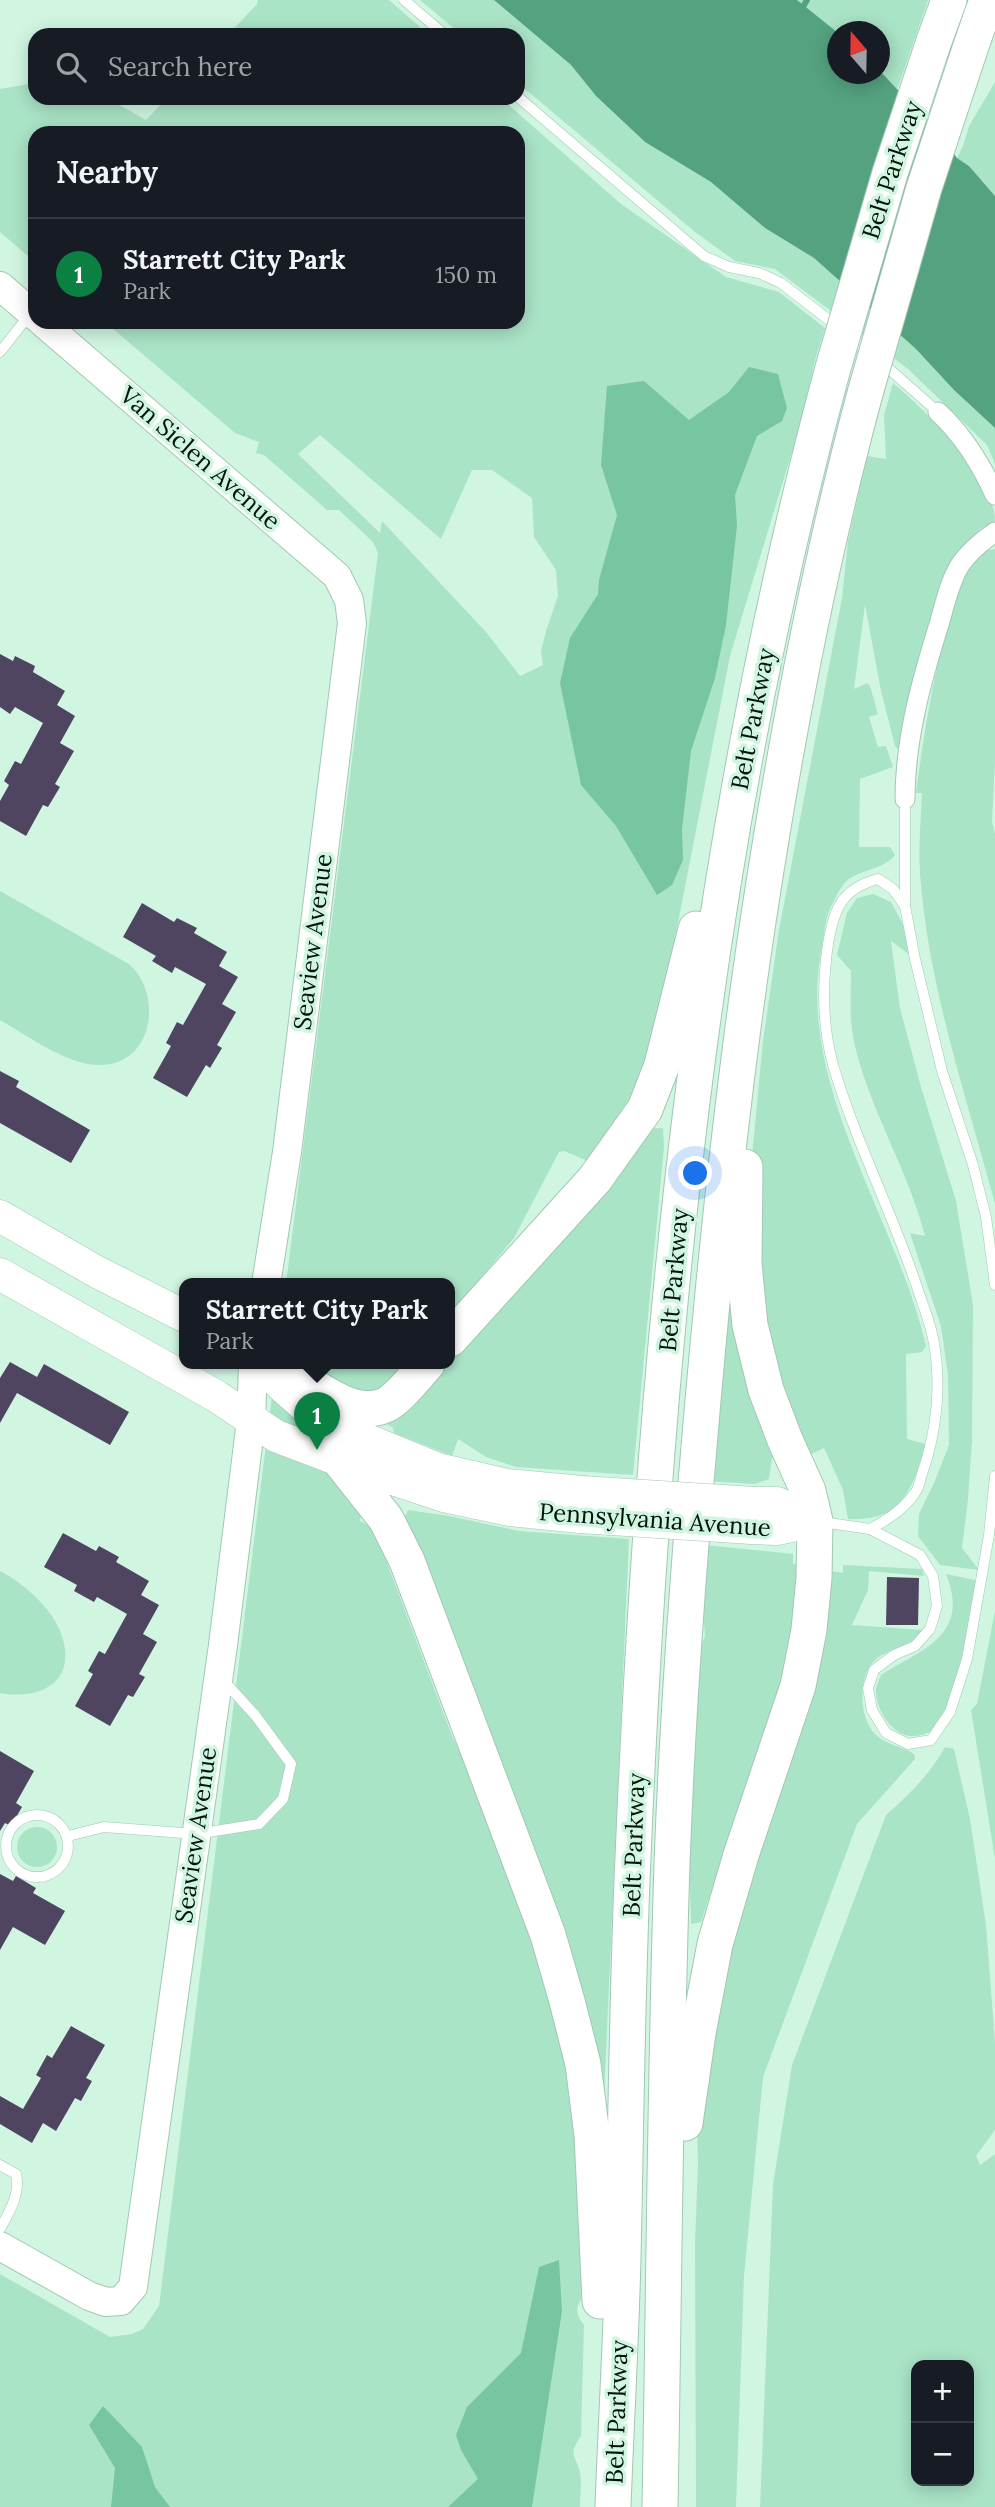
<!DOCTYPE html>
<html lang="en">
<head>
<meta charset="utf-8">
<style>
	:root { --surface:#171b24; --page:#20242c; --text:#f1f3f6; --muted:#9ea1a6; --line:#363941; --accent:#0b8043 }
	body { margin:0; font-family:Lora,serif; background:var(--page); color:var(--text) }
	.controls { position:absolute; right:21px; bottom:21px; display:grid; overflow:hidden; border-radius:14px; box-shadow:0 4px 18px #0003 }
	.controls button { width:63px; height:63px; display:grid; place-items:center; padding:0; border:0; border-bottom:2px solid var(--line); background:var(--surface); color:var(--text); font:35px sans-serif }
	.compass { position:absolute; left:827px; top:21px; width:63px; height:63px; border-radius:50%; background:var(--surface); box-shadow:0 4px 18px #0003; rotate:340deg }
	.you { position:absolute; left:696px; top:1174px; width:24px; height:24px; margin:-18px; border:5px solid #fff; border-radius:50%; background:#1a73e8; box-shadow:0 0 0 10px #1a73e833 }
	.badge { display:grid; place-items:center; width:46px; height:46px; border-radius:50%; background:var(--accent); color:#fff; font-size:23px; font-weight:700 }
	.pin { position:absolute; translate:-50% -58px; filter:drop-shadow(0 2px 4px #0008) }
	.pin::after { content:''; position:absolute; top:37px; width:24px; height:21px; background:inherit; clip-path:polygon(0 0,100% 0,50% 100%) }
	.popup { position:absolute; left:179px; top:1278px; width:276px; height:91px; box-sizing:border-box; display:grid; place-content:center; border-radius:14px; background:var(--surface); filter:drop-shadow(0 2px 5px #0005); font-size:23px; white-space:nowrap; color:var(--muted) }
	.popup b { font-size:26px; color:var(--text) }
	.popup::after { content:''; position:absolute; left:50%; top:100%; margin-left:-14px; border:14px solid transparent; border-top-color:var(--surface) }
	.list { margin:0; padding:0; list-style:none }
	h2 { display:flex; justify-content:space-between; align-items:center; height:91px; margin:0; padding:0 28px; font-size:30px }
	h2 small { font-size:23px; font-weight:400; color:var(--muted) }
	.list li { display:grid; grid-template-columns:46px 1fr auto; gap:21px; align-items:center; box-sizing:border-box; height:112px; padding:0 28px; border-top:2px solid var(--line) }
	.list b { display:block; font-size:26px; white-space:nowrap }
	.list p { margin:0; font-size:23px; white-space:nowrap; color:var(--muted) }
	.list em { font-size:23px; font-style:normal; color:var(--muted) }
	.icon { flex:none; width:38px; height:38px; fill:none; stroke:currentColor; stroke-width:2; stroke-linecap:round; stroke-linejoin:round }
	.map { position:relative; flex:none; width:995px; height:2507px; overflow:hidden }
	.search { position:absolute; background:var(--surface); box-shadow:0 4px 18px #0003; left:28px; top:28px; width:497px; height:77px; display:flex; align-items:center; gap:18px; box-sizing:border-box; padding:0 24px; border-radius:21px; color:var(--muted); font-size:26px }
	.panel { position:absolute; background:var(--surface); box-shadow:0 4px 18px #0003; left:28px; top:126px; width:497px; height:203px; border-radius:21px }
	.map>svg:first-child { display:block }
	.green { fill:#aae4c7; fill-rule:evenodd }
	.forest { fill:#78c6a1 }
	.water { fill:#54a27f }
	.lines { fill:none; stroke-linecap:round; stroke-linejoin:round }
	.stream { stroke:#54a27f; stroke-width:6 }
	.building { fill:#4f4561 }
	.lane-casing { stroke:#a2c7b4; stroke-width:11 }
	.street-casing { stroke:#a2c7b4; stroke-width:21 }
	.secondary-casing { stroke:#a2c7b4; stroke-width:30 }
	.primary-casing { stroke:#a2c7b4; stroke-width:33 }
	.highway-casing { stroke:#a2c7b4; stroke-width:37 }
	.lane { stroke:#fff; stroke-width:10 }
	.street { stroke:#fff; stroke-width:19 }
	.secondary { stroke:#fff; stroke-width:28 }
	.primary { stroke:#fff; stroke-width:32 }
	.highway { stroke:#fff; stroke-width:35 }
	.primary-bridge-casing { stroke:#a2c7b4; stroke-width:33; stroke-linecap:butt }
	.highway-bridge-casing { stroke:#a2c7b4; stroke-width:37; stroke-linecap:butt }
	.primary-bridge { stroke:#fff; stroke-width:32 }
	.highway-bridge { stroke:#fff; stroke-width:35 }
	.labels { text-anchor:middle; stroke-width:7; stroke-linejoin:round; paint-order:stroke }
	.street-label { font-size:24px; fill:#06130d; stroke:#d0f6e2 }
</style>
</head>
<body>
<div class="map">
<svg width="995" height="2507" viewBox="0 0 995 2507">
	<rect width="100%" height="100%" fill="#d0f6e2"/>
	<g class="green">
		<polygon points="258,0 389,0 429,35 228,35 257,4"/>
		<polygon points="420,0 494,0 571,65 596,96 645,142 711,182 765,228 814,258 916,349 954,390 995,428 995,464 987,445 908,369 775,269 735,261 695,232 518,83 518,35 462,35"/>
		<polygon points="797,0 928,0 897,90 880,71 880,32 837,32"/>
		<polygon points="995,82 995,196 969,166 957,158 963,146 969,126"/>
		<path d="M35 83V98H107L146 120 167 98H501L621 204 726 277 779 292 825 328 815 360 802 419 730 656 653 1051 629 1099 588 1161 564 1151 559 1152 514 1238 450 1315V1284H286L378 553 373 542 339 510H327L264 455 256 453 259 442 235 433 105 322H518V133H35V262L0 232V89ZM320 435 441 539 472 470H492L532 498 534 537 556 570 558 596 546 631 541 651 543 665 520 676 486 632 382 521 380 533 298 454Z"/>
		<path d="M893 383C926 411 995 476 995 521L980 529 954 558 900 752 895 746 881 691 865 605 854 689 867 683 870 686 878 714 869 717 878 747 886 746 893 767 860 779 859 847H890L895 855C884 869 864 869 849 879 842 883 836 897 832 905 825 916 825 933 822 946 794 1084 896 1215 926 1346L922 1352 906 1354 907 1439 925 1444 926 1449C910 1492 901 1522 848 1519L843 1490 824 1448 806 1457 759 1340 752 1156 763 1041 779 930 842 598 848 541 867 456 886 459 884 415Z"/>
		<path d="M995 549V762L992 821 995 834V1204C966 1095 928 986 920 873 918 847 921 819 922 793H916C922 748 946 572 984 551 985 551 994 549 995 549Z"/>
		<path d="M0 891 129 964C164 995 153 1066 99 1065 67 1065 28 1036 0 1020Z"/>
		<path d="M873 894 891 902 904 926 910 955 891 941 900 1008 921 1087 956 1201 973 1305 972 1441 968 1499 962 1548 979 1570 940 1565 918 1536 919 1514 934 1483 949 1445 948 1375 941 1326 910 1233 925 1236C908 1169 869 1109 854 1042 849 1019 851 995 851 971L837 955 847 913 857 898Z"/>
		<polygon points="663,1128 664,1147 633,1475 516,1467 486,1457 458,1439 452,1456 394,1433 393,1428 387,1424 440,1364 450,1364 450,1353 642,1129"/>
		<polygon points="725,1292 732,1292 778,1453 772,1458 769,1479 755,1484 706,1481"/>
		<path d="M276 1364H404L381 1389 376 1390 360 1521 374 1528 452 1736 490 1813 533 1916 573 2080 584 2295C575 2308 575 2313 584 2325L581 2436C568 2455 575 2454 580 2472 582 2483 580 2496 580 2507H0V2274L110 2337 132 2334 143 2329 159 2306Z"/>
		<polygon points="408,1510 449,1516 519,1531 629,1539 604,2098 403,1520"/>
		<polygon points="705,1545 793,1554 793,1564 801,1564 789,1649 770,1725 728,1840 701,1922 691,1924 688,1820 695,1655 705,1637 703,1610"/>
		<path d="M843 1565 922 1569 924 1576 869 1571 868 1590 852 1625 923 1630C919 1634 916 1640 912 1642 899 1649 883 1651 873 1662 858 1680 859 1717 875 1734 886 1745 902 1746 914 1754L915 1759 857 1824 763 2077 744 2276 736 2507H696L695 2243 698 2163 696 2082 826 1570 843 1573Z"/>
		<path d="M0 1571C24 1583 54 1610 62 1636 77 1683 40 1700 0 1693Z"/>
		<path d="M946 1574 975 1580C977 1629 959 1689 934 1731 928 1732 919 1737 912 1736 892 1736 876 1709 876 1691 876 1686 879 1680 881 1675 922 1649 971 1636 946 1574Z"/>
		<polygon points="995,1611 995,1859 971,1710 977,1704"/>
		<path d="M945 1747 954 1749 970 1819 986 1925 995 2042V2130L976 2156 980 2165 995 2154V2507H760L773 2185 792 2065 886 1815C910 1794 930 1774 945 1747ZM916 2365H969V2481H916Z"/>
		<circle cx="37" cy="1847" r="20"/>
	</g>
	<g class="forest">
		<polygon points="749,367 778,374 787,408 782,421 757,436 735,495 737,526 726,625 715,678 691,751 682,829 683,860 672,885 657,895 616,826 581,785 560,683 570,638 598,594 599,580 617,515 601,465 607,386 644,381 689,420 729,392"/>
		<polygon points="559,2260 562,2311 532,2507 448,2507 478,2479 461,2450 456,2435 467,2407 521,2353 539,2267"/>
		<polygon points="103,2406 142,2447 155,2487 170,2507 111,2507 115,2468 89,2425"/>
	</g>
	<polygon class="water" points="494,0 797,0 837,32 838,74 880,74 880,71 942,137 957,158 969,166 995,196 995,428 954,390 916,349 814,258 765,228 711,182 645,142 596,96 571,65"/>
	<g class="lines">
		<polyline class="stream" points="804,5 807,0"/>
	</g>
	<g class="building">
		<polygon points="0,654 13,661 15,656 35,666 33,672 65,691 57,705 75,716 60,743 74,751 55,784 60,787 48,807 43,805 26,836 0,821 0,801 9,785 4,781 15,761 21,764 43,723 15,707 10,714 0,707"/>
		<polygon points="142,903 174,922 177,918 197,928 194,933 227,952 219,966 238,977 222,1004 236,1012 217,1045 222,1048 210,1068 206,1065 187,1097 153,1078 171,1046 166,1043 177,1022 183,1025 206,984 175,967 172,973 152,961 156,956 123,937"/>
		<polygon points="0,1071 19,1081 16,1087 90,1130 71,1163 0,1123"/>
		<polygon points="10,1362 37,1377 44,1364 129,1412 110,1445 17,1393 0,1423 0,1378"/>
		<polygon points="63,1533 96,1551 99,1546 119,1557 116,1562 149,1581 141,1595 159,1605 143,1634 157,1642 139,1674 145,1677 133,1697 128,1695 110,1726 75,1706 93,1674 88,1671 99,1651 105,1654 127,1614 97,1597 94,1602 74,1591 77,1585 44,1567"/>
		<polygon points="887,1577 919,1578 918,1625 886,1625"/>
		<polygon points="0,1751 34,1771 16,1803 22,1807 11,1826 5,1823 0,1831"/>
		<polygon points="0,1874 13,1881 16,1876 36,1888 33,1893 65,1911 45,1945 13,1927 0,1950"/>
		<polygon points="71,2026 105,2045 86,2078 92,2081 81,2101 75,2098 56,2131 43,2123 32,2143 0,2124 0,2096 23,2109 41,2078 36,2075 47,2055 52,2058"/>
	</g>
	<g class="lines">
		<g class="lane-casing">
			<g id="lane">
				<polyline points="404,0 445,35"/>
				<polyline points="518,97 704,256 729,267 759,273 781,283 869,351"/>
				<polyline points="0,352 30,314"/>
				<polyline points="880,361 938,412"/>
				<polyline points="905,799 905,904"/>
				<polyline points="822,1522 870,1529 920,1555 933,1576 937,1606 930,1629 915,1646 894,1655 874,1670 868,1688 872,1710 886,1733 908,1744 931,1740 950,1712 967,1659 989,1535 995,1476"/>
				<path d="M870 1529C887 1520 903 1510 915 1493 919 1488 920 1480 922 1474 937 1431 942 1383 933 1338 930 1323 924 1308 919 1293 894 1216 856 1143 833 1065 822 1025 822 985 828 944 834 909 841 889 878 879L893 889 905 906 915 959 942 1071 973 1165 986 1217 995 1285"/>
				<circle cx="37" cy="1846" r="31"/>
				<polyline points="68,1836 104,1827 196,1834 259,1824 283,1799 291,1764 255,1715 222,1679"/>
				<path d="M0 2165 16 2174C21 2194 9 2212 0 2229"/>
			</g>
		</g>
		<g class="street-casing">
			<g id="street">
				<path d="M938 412C963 435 981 464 995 495"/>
				<path d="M905 799C905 738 922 679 940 621 945 603 950 581 960 565 969 551 982 541 995 532"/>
			</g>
		</g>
		<g class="secondary-casing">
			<g id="secondary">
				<polyline points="0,286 35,316"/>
				<polyline points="42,322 337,576 349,600 352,623 287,1152 266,1284"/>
				<polyline points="0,2246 89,2296 106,2302 121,2301 133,2287 223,1645 251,1421 253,1364"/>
			</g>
		</g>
		<g class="primary-casing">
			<g id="primary">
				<polyline points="0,1216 97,1272 184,1316"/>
				<polyline points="0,1274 216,1396 276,1436 360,1468 444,1496 510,1510 580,1517"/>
				<polyline points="260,1364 283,1387 315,1415 343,1430 438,1469 507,1485 582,1492"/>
				<polyline points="754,1503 777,1503 815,1521"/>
				<polyline points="752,1528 777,1529 815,1521"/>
			</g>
		</g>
		<g class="highway-casing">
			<g id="highway">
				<polyline points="934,41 949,0"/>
				<polyline points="969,52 987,0"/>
				<polyline points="450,1339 595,1179 645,1109 662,1065 696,929"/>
				<path d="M273 1364C305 1376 348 1420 383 1406 397 1401 416 1376 427 1364"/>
				<polyline points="340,1461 386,1519 407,1561 548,1935 567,2001 583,2064 592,2135 600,2301"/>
				<polyline points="685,2123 698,2033 715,1944 741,1855 798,1686 809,1630 814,1578 815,1521 808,1491 785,1440 766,1390 750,1325 744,1264 745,1167"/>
				<path d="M613 2507C616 2424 621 2341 623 2258 626 2124 627 1991 633 1857 654 1357 701 853 833 368"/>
				<path d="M660 2507C664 2293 665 2078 672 1864 677 1725 687 1586 699 1447 714 1269 732 1091 759 915 786 738 819 562 866 390"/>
			</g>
		</g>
		<use href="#lane" class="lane"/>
		<use href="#street" class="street"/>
		<use href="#secondary" class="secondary"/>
		<use href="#primary" class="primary"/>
		<use href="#highway" class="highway"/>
		<g class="primary-bridge-casing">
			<g id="primary-bridge">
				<polyline points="582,1492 754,1503"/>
				<polyline points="580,1517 752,1528"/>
			</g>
		</g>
		<g class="highway-bridge-casing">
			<g id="highway-bridge">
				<polyline points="833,368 890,173 934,41"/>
				<polyline points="866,390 924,188 969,52"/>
			</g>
		</g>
		<use href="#primary-bridge" class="primary-bridge"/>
		<use href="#highway-bridge" class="highway-bridge"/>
	</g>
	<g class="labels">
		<g class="street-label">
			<text transform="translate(892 170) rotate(-72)" y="8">Belt Parkway</text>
			<text transform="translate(200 458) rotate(41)" y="8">Van Siclen Avenue</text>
			<text transform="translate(753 719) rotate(-79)" y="8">Belt Parkway</text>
			<text transform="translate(313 942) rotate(-83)" y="8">Seaview Avenue</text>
			<text transform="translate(674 1280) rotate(-85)" y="8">Belt Parkway</text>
			<text transform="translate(655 1520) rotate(4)" y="8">Pennsylvania Avenue</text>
			<text transform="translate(196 1835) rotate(-82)" y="8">Seaview Avenue</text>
			<text transform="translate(634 1845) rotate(-88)" y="8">Belt Parkway</text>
			<text transform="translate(617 2412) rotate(-88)" y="8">Belt Parkway</text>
		</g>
	</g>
</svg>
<div class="controls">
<button>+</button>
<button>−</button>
</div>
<svg class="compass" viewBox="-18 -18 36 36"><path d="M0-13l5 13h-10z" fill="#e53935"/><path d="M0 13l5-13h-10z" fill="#9ea1a6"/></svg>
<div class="you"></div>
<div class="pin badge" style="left:317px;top:1450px">1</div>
<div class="popup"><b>Starrett City Park</b>Park</div>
<div class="search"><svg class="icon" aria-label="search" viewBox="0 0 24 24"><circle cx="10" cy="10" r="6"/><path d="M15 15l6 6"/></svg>Search here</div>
<section class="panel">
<h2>Nearby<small></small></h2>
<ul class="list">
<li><span class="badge">1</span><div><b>Starrett City Park</b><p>Park</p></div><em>150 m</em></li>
</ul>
</section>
</div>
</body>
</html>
